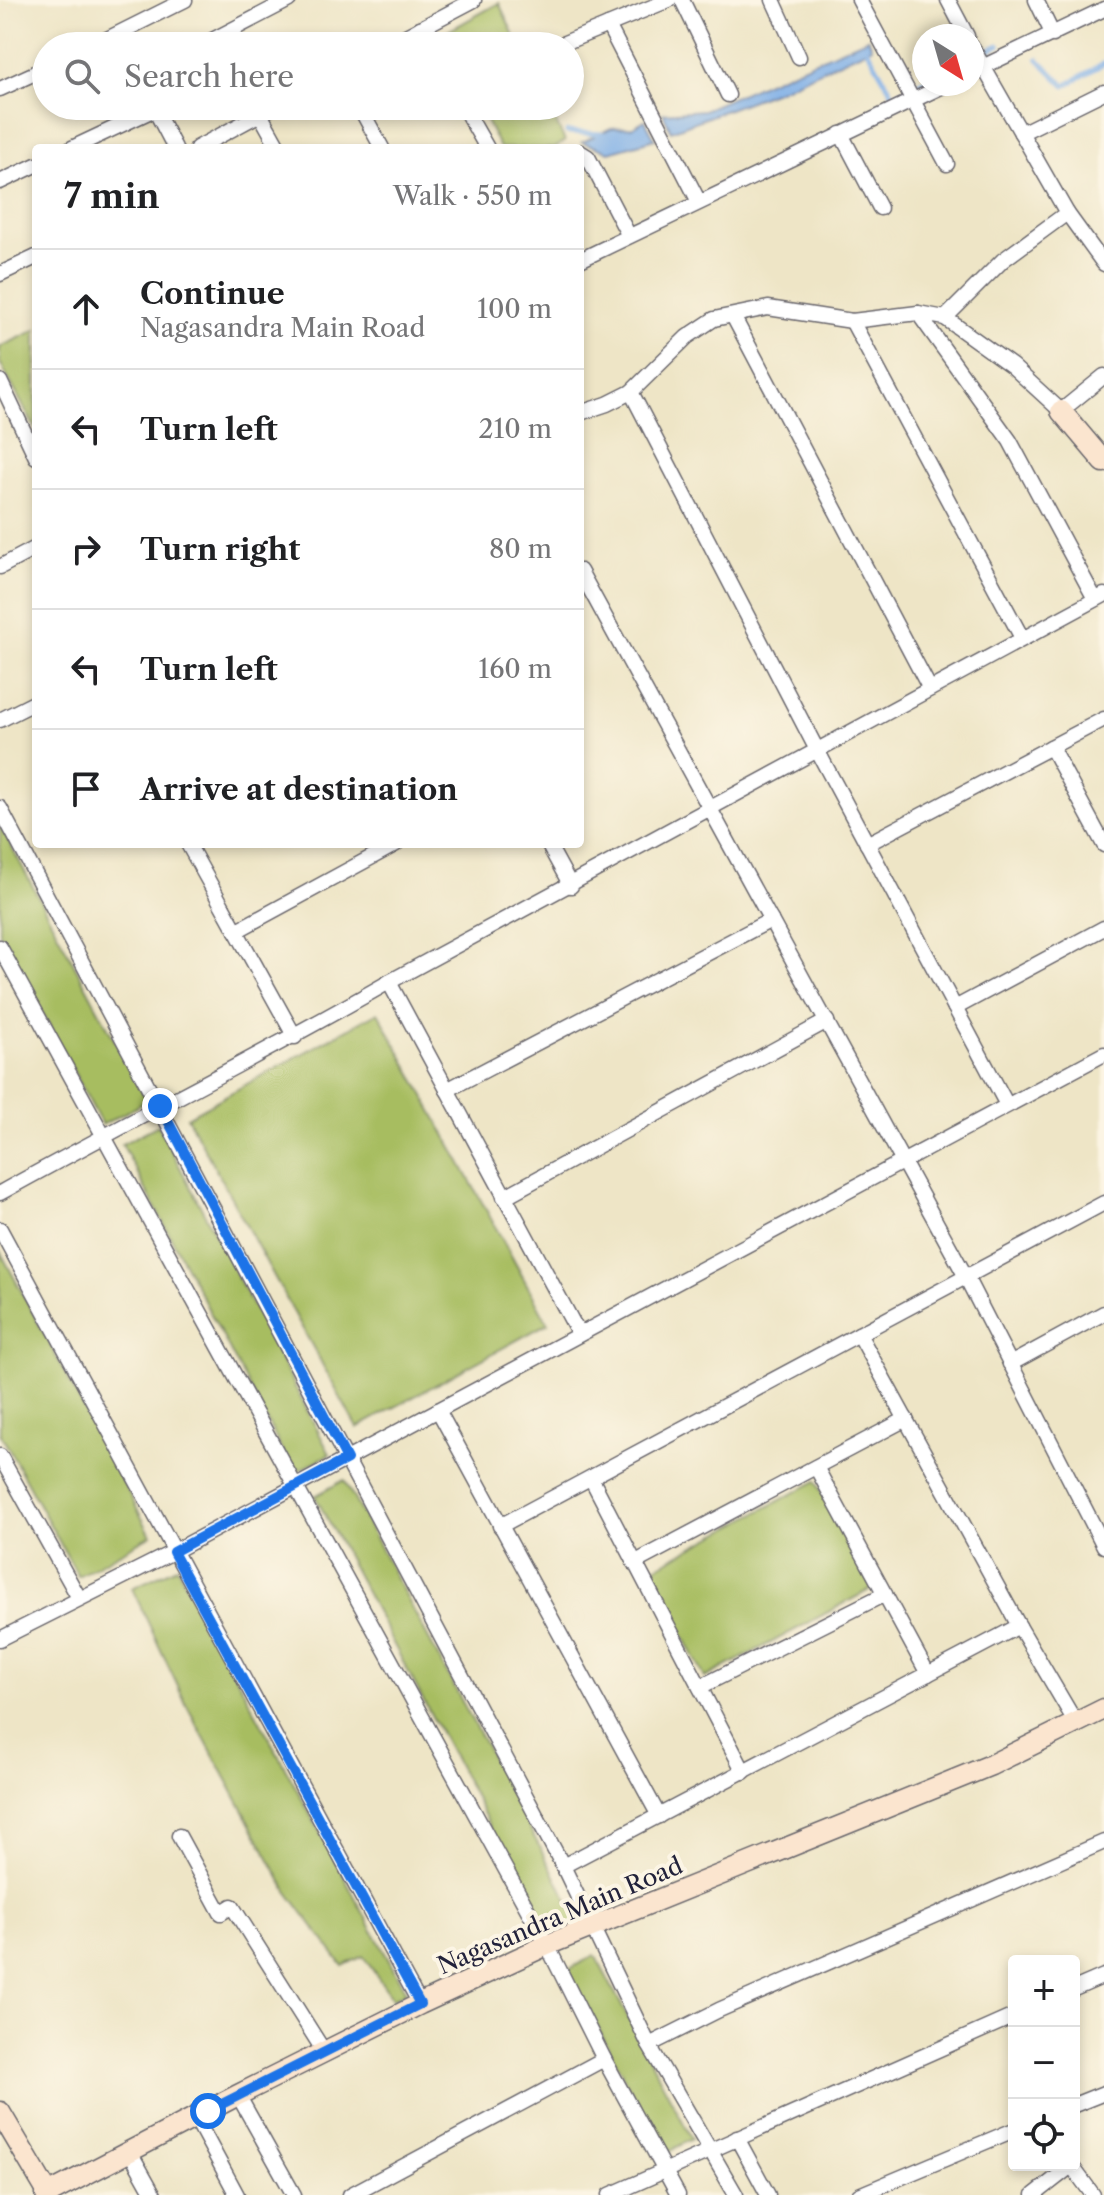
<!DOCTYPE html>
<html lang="en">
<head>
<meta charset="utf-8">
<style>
	:root { --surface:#fff; --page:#f6f6f6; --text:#202124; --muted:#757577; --line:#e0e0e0 }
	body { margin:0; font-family:"Libre Caslon Text",serif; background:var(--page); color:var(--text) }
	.controls { position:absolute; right:24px; bottom:24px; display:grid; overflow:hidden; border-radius:8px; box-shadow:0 4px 12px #0003 }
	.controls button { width:72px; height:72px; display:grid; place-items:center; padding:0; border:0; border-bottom:2px solid var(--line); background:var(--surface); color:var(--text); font:40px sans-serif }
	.compass { position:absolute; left:912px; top:24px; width:72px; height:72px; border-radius:50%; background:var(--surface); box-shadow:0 4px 12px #0003; rotate:143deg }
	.stop { position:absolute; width:24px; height:24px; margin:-18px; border:6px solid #1a73e8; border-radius:50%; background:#fff }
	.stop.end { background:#1a73e8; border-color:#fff; box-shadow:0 2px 8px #0008 }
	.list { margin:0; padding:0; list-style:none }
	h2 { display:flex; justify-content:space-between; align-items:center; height:104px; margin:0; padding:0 32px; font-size:34px }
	h2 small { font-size:26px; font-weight:400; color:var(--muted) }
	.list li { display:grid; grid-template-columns:52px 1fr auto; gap:24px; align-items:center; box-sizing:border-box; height:120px; padding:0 32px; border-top:2px solid var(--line) }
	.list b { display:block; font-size:30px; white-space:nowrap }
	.list p { margin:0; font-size:26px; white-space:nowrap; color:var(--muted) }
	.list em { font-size:26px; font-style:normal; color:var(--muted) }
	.icon { flex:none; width:44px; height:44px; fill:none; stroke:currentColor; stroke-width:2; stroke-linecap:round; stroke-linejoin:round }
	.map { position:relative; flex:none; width:1104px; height:2195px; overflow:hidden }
	.search { position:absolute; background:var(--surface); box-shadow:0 4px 12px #0003; left:32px; top:32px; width:552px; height:88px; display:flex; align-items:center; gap:20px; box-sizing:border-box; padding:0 28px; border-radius:44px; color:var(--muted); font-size:30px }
	.panel { position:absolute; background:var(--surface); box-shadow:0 4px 12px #0003; left:32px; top:144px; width:552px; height:704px; border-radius:8px }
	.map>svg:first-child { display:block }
	.green { fill:#a7bd61; stroke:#64704e; stroke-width:2 }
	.water { fill:#7bade7; stroke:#4e6891; stroke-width:2 }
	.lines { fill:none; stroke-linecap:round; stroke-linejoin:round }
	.stream { stroke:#7bade7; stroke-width:5 }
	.street-casing { stroke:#69666c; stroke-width:17 }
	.secondary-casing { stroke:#69666c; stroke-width:23 }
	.street { stroke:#fff; stroke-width:14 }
	.secondary { stroke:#fbe5cf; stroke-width:20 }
	.route { stroke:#1a73e8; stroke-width:10 }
	.labels { text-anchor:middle; stroke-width:8; stroke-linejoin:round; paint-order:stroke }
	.street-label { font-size:24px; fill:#22223b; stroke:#fcf5e5 }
</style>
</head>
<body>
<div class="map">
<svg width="1104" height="2195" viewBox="0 0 1104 2195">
	<rect width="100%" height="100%" fill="#fcf5e5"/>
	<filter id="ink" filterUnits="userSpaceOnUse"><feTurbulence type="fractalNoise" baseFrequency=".0125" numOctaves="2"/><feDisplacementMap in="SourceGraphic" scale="16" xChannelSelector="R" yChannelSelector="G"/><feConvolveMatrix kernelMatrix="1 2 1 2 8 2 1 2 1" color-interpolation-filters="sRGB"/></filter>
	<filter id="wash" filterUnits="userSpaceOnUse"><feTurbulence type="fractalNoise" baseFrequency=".006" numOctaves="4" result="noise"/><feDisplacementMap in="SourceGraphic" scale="32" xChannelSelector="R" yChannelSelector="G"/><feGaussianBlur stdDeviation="1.8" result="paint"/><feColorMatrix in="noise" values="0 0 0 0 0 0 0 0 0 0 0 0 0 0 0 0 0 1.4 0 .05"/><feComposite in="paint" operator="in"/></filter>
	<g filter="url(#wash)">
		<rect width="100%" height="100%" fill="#eee5c6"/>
		<g class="green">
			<polygon points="499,3 519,46 447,46 441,35"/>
			<polygon points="478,106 548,106 565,141 555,148 500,148"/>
			<polygon points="36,330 36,430 0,363 0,347"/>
			<polygon points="0,825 147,1101 102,1125 0,933"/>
			<polygon points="378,1012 548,1323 357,1428 187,1117"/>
			<polygon points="158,1125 330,1454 294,1473 122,1144"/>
			<polygon points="0,1251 151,1535 78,1576 0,1433"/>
			<polygon points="344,1480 579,1921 549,1937 315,1496"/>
			<polygon points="816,1481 873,1588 705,1678 650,1570"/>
			<polygon points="177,1567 406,1992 393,1999 363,1956 343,1966 287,1891 187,1706 132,1588"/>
			<polygon points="595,1955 692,2139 664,2154 568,1970"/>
		</g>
		<g class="water">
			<polygon points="868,38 872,47 779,90 671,131 663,113 704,110"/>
			<polygon points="645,120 655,139 609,152 582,142 611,128 633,127"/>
		</g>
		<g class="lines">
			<g class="stream">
				<polyline points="865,46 894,96 924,81"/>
				<polyline points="980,54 999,45"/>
				<polyline points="1038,59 1065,86 1104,63"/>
				<polyline points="567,132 603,134"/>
			</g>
		</g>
	</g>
	<g filter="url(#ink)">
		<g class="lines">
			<g class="street-casing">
				<g id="street">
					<polyline points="682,0 728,95"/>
					<polyline points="773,0 799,57"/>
					<polyline points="859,0 947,164"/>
					<polyline points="948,0 967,36"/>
					<polyline points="1036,0 1053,35"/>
					<polyline points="608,25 699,202"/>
					<polyline points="420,28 430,46"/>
					<polyline points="93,46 185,0"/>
					<polyline points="201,46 289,0"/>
					<polyline points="387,46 474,0"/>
					<polyline points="557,46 669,0"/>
					<polyline points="972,72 1104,9"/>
					<polyline points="0,89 46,68"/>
					<polyline points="153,106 175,148"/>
					<polyline points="359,106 382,148"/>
					<polyline points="463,106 487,148"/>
					<polyline points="260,114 279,148"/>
					<polyline points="1021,133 1104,92"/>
					<polyline points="841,134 880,208"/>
					<polyline points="72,148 155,109"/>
					<polyline points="197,148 275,106"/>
					<polyline points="580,152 588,157 629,236"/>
					<polyline points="0,182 36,165"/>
					<polyline points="1067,213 1104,264"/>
					<polyline points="580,260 947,84"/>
					<polyline points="0,274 36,257"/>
					<polyline points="918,313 1010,441 1095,599"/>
					<polyline points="733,316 930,689"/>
					<polyline points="945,318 1003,260 1067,213 972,47"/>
					<polyline points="852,321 1022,638"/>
					<polyline points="0,381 36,457"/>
					<polyline points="631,392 817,750 1007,1105"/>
					<polyline points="580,413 607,404 631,392 687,337 714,319 768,308 852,321 918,313 945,318 1012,366 1061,411 1104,376"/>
					<polyline points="0,567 36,548"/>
					<polyline points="580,571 966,1277 1104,1546"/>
					<polyline points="0,720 36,702"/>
					<polyline points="1051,747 1104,845"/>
					<polyline points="0,808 563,1866 649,2045"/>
					<polyline points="188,844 295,1037"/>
					<polyline points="548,844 571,886"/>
					<polyline points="867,844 1104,719"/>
					<polyline points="236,931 396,844"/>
					<polyline points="0,947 547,1945 604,2059 678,2195"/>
					<polyline points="389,982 579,1334"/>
					<polyline points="955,1008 1104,928"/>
					<polyline points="447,1090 771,920"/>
					<path d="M0 1193C129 1121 261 1056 389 982L1104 595"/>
					<polyline points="504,1197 827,1021"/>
					<polyline points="0,1229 420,2004"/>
					<polyline points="859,1334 1019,1626 1076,1723"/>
					<polyline points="1010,1364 1104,1313"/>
					<polyline points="438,1410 659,1816"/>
					<polyline points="0,1456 79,1598"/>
					<polyline points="816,1467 928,1674"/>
					<polyline points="591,1478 744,1772"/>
					<polyline points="500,1526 1104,1203"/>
					<polyline points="634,1563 906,1419"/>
					<polyline points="0,1639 173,1552 1104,1054"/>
					<polyline points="700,1687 885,1594"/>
					<polyline points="179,1836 221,1913 232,1906 325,2053"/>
					<polyline points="563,1866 1019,1626"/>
					<polyline points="1074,1989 1104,1976"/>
					<polyline points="238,2095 294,2195"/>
					<polyline points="1074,2105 1104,2093"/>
					<polyline points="195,2117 237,2195"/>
					<polyline points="737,2138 768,2195"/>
					<polyline points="130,2152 154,2195"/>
					<polyline points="1071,2165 1093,2195"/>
					<polyline points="350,2195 604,2059"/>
					<polyline points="610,2195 1014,2016"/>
					<polyline points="736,2195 649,2045 719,2010 1104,1842"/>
					<polyline points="859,2195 1014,2130"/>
					<polyline points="1034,2195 1071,2166"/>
				</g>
			</g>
			<g class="secondary-casing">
				<g id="secondary">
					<polyline points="1061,411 1104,462"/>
					<polyline points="0,2112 49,2195"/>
					<polyline points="46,2195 238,2095 420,2004 547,1945 991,1765 1104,1709"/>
				</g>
			</g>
			<use href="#street" class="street"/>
			<use href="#secondary" class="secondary"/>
		</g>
	</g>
	<g class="lines" filter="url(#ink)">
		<polyline class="route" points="160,1106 347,1459 173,1552 420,2004 208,2111"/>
	</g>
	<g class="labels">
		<g class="street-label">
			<text transform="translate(560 1916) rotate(-23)" y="8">Nagasandra Main Road</text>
		</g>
	</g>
</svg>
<div class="controls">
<button>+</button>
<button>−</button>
<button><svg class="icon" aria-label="locate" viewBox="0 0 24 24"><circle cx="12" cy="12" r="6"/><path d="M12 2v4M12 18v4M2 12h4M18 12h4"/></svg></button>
</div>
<svg class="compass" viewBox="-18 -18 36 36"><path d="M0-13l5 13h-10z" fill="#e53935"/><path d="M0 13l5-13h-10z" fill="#757577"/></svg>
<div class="stop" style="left:208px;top:2111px"></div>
<div class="stop end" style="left:160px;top:1106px"></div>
<div class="search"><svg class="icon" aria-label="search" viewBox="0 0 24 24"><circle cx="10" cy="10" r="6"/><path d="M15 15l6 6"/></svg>Search here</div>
<section class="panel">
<h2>7 min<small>Walk · 550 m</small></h2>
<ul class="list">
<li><svg class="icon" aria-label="ahead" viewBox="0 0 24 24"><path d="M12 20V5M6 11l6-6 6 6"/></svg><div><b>Continue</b><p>Nagasandra Main Road</p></div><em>100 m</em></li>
<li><svg class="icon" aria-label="left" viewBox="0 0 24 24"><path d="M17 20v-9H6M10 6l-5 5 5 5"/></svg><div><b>Turn left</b></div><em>210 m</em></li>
<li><svg class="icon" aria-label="right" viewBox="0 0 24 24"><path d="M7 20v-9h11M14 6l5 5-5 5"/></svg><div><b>Turn right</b></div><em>80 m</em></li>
<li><svg class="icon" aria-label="left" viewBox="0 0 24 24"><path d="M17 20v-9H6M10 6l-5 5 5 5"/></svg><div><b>Turn left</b></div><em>160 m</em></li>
<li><svg class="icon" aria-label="arrive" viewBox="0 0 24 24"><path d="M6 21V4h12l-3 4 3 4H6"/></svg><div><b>Arrive at destination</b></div></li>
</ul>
</section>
</div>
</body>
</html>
